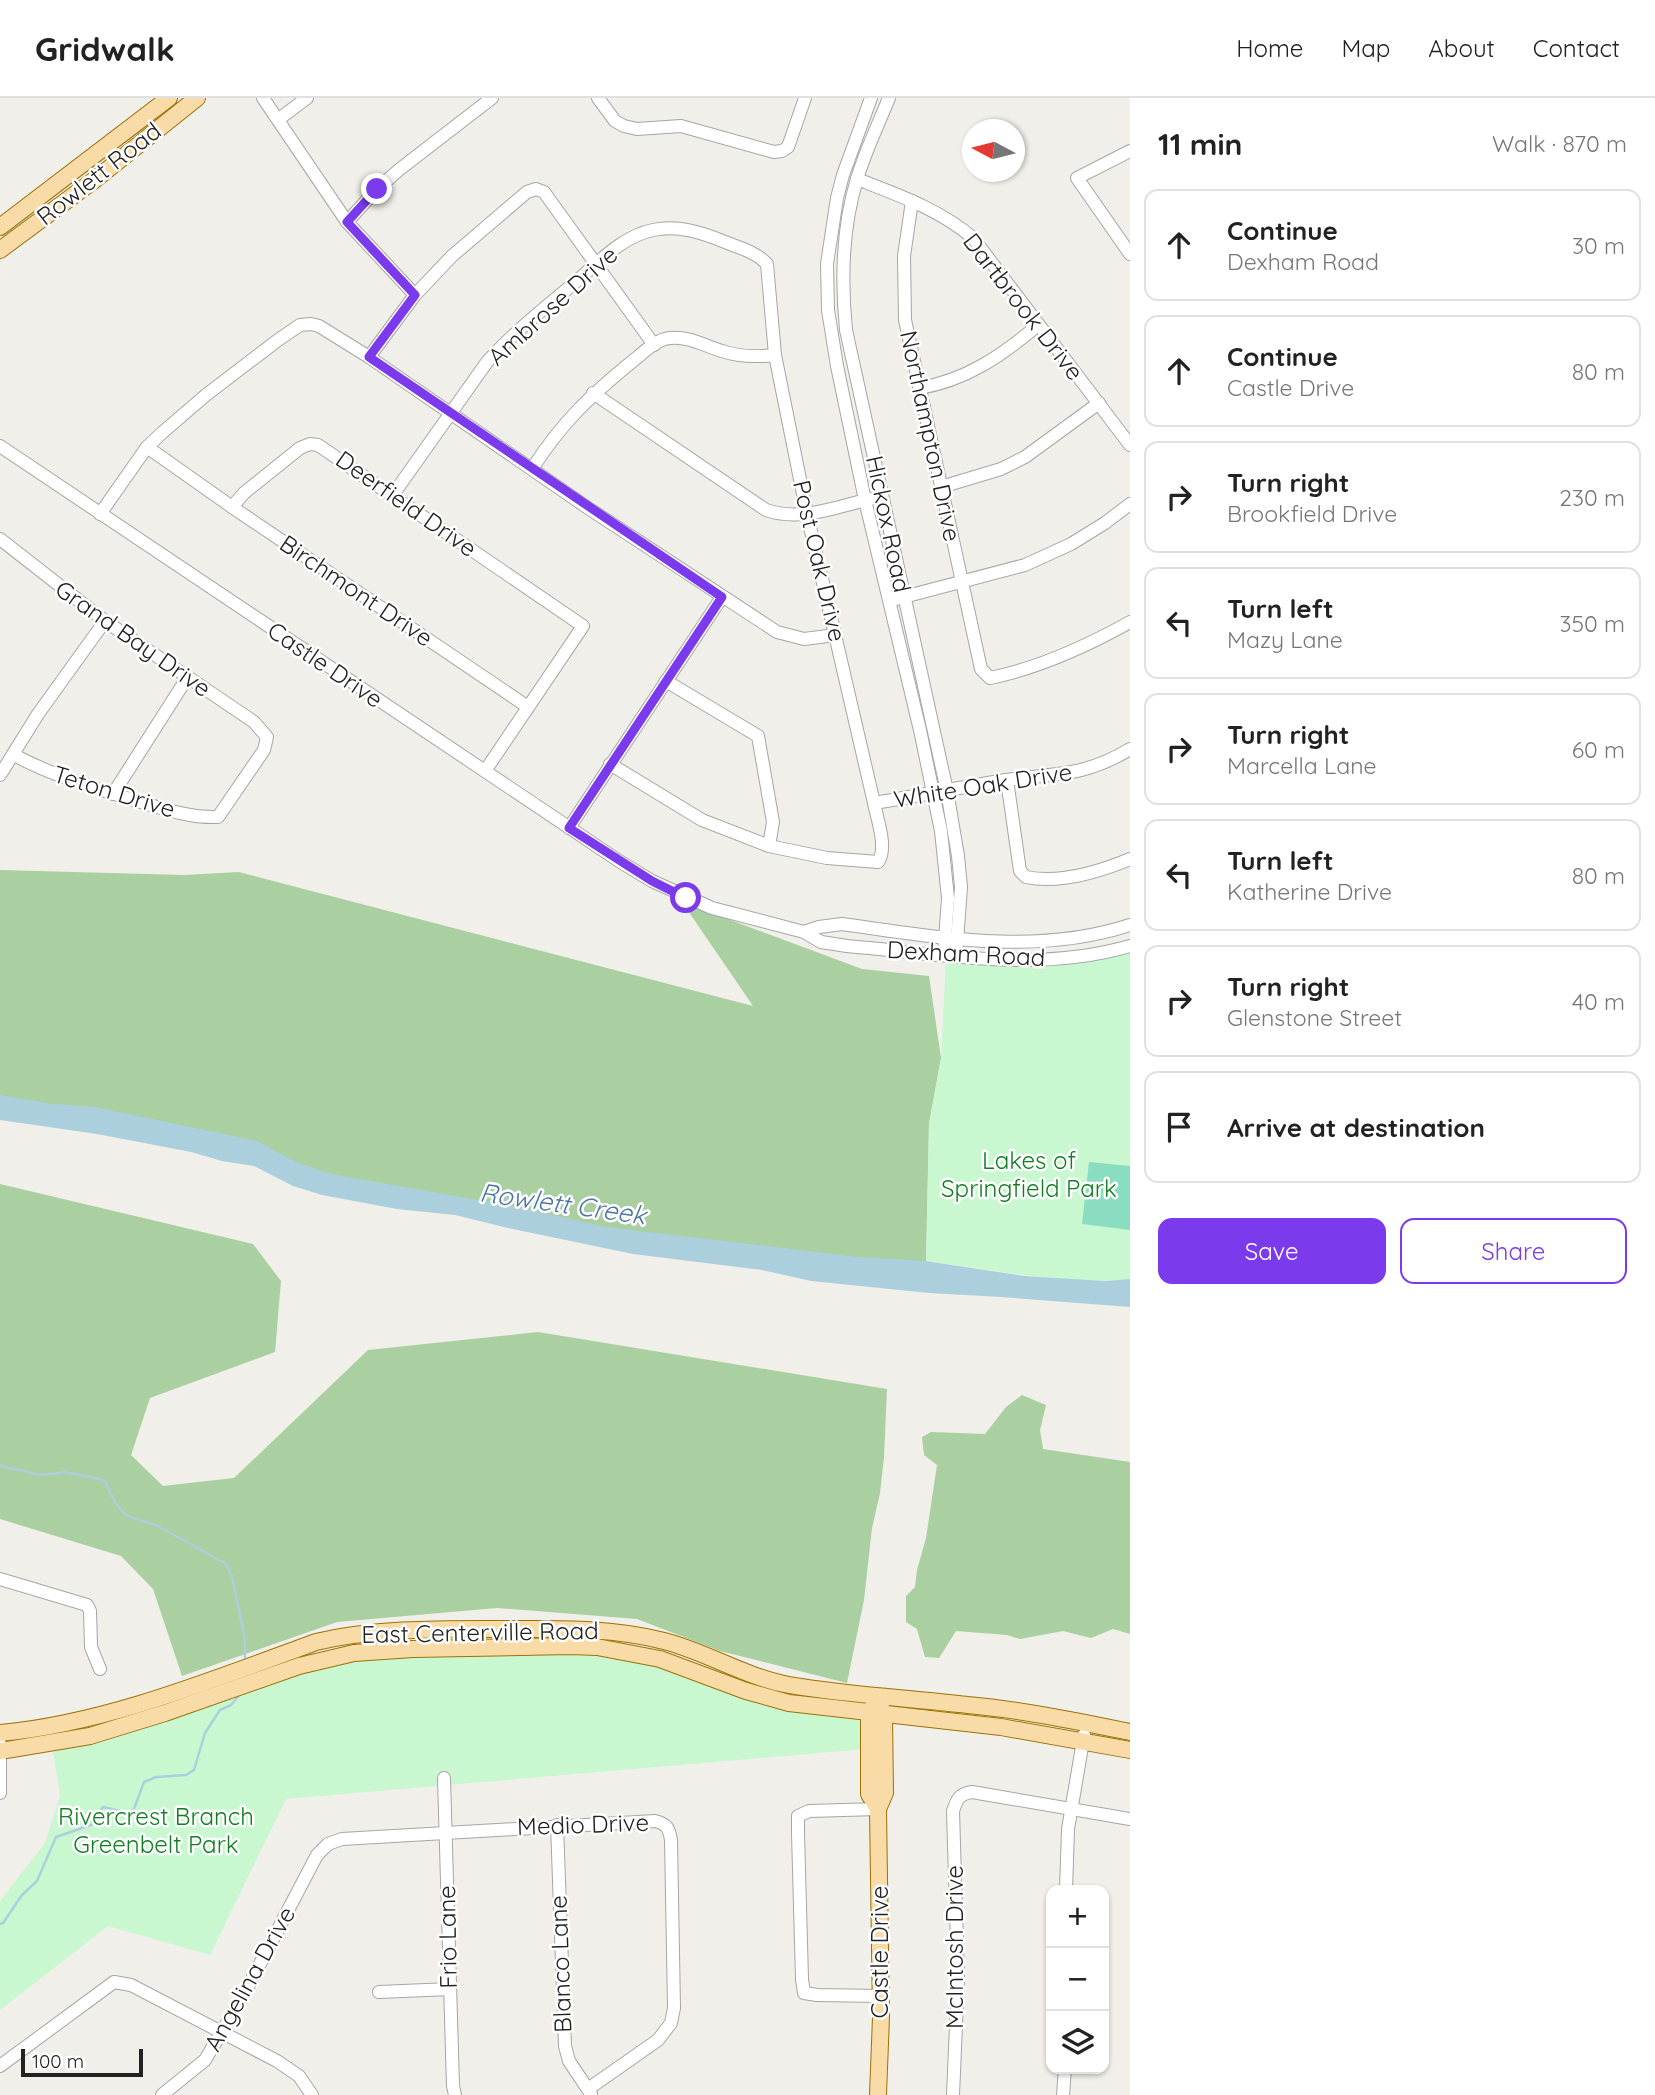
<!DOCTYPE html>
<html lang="en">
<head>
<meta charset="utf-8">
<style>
	:root { --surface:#fff; --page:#f2f2f2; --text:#222; --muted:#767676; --line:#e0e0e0; --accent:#7c3aed }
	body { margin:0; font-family:Quicksand,sans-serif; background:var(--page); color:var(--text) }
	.controls { position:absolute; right:21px; bottom:21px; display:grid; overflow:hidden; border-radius:14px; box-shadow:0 2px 5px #0004 }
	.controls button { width:63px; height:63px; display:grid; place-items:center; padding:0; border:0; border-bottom:2px solid var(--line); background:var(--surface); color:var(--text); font:35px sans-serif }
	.compass { position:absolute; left:962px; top:21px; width:63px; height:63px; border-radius:50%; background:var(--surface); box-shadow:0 2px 5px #0004; rotate:277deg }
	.scale { position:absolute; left:21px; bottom:18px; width:122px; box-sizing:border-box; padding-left:7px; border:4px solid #222; border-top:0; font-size:19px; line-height:24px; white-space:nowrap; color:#222; -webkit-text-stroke:5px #fff; paint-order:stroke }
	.stop { position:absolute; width:21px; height:21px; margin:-16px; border:5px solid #7c3aed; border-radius:50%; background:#fff }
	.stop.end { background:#7c3aed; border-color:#fff; box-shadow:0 2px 7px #0008 }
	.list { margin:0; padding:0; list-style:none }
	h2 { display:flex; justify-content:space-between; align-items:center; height:91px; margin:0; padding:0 28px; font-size:30px }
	h2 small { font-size:23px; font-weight:400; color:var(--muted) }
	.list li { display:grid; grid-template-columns:46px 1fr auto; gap:21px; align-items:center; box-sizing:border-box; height:112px; margin:0 14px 14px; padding:0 14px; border:2px solid var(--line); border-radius:14px }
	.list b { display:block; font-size:26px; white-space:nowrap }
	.list p { margin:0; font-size:23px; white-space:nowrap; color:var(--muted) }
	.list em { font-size:23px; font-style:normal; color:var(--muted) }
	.actions { display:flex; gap:14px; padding:21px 28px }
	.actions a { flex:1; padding:16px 0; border:2px solid var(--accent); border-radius:14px; text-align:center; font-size:24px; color:var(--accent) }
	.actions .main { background:var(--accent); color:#fff }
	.icon { flex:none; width:38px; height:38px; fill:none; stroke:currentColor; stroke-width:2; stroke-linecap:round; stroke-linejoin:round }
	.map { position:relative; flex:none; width:1130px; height:1997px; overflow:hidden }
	header { display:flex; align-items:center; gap:42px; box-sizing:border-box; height:98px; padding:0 35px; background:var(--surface); border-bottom:2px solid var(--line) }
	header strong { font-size:33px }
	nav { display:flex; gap:38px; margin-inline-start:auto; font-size:24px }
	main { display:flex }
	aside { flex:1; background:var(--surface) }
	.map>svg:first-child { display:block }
	.forest { fill:#aacfa0 }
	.park { fill:#c9f8d0 }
	.pitch { fill:#8bddc2 }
	.water { fill:#accfdd }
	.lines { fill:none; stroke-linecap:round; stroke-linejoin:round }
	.stream { stroke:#accfdd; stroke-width:2.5 }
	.minor-casing { stroke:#a6a6a6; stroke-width:14 }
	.major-casing { stroke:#9a7206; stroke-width:18 }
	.minor { stroke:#fff; stroke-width:12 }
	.major { stroke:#f9dba7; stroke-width:16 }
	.route { stroke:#7c3aed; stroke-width:9 }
	.labels { text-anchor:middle; stroke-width:5; stroke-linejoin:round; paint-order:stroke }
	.street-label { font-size:24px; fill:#222; stroke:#fff }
	.park-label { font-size:24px; fill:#107f21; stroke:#fff }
	.water-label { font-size:26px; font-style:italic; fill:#4d75a7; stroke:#fff }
</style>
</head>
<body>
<header>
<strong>Gridwalk</strong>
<nav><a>Home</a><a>Map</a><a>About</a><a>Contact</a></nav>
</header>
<main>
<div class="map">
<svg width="1130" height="1997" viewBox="0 0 1130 1997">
	<rect width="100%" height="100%" fill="#f1efe9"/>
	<g class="forest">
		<polygon points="0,772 184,777 239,774 753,908 682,804 862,871 929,878 941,960 929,1026 926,1169 626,1142 0,1013"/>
		<polygon points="0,1086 253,1146 281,1183 275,1254 150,1300 131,1357 163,1388 234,1380 368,1252 538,1234 887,1291 884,1359 880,1395 872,1430 864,1502 847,1585 720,1553 637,1521 497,1510 337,1524 182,1578 153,1491 121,1458 0,1421"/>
		<polygon points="1022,1297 1046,1307 1040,1332 1043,1351 1130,1364 1130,1536 1113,1531 1091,1540 1063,1533 1020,1541 1007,1537 956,1533 939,1560 925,1559 917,1531 906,1524 906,1498 915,1489 917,1472 926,1440 937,1367 924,1357 922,1339 931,1334 985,1336 1006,1309"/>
	</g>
	<g class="park">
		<path d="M1130 851V1181C1061 1188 994 1171 926 1163L929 1026 941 960 946 862Z"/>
		<path d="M586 1555 633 1562 673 1573 737 1597 786 1612 862 1623 866 1651 286 1701 210 1857 108 1828 0 1912V1803L45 1745 60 1698 53 1654C145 1633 231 1592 321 1570 407 1550 498 1557 586 1555Z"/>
	</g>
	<polygon class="pitch" points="1089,1064 1130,1068 1130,1132 1082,1126"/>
	<polygon class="water" points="0,997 52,1006 95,1009 257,1043 298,1065 331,1076 517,1109 606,1129 859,1159 926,1163 1024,1178 1105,1183 1130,1181 1130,1209 1001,1199 929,1195 811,1183 762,1172 633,1156 508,1130 455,1117 397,1111 322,1097 293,1088 254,1068 222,1063 191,1054 97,1036 0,1022"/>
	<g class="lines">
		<g class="stream">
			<polyline points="0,1368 42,1377 65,1374 104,1382 116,1406 127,1418 158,1428 226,1466 232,1478 245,1541 245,1563"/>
			<polyline points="0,1826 3,1825 22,1797 37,1783 56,1739 91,1727 103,1709 129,1715 134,1711 144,1684 156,1679 186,1677 194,1672 205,1635 220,1612 231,1607 240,1596"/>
		</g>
		<g class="minor-casing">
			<g id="minor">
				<polyline points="263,0 347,124 415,197"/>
				<polyline points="598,0 615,23 624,28 637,31 681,28 774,54 782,53 788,49 805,0"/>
				<polyline points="871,0 843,77 837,100 827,166 828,212 837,268 865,402 920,632 941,733 948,800 944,856"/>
				<path d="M889 0C878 27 865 54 857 81 842 130 841 182 846 232L947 693 958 758 961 789 956 857"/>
				<polyline points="279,21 307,0"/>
				<polyline points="1130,53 1077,80 1130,156"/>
				<path d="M857 81C898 97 939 111 973 140L1130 347"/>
				<path d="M912 103 904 158 905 222 981 571 990 580C1039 570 1087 548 1130 524"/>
				<polyline points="347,124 377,91 400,71 492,0"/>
				<polyline points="369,259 415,197 452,158 527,94 536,91 544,94 654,247"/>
				<path d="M919 290C965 283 1003 257 1038 227"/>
				<path d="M593 295 766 412C800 424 836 409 870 401"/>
				<path d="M0 348 619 763 652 783 712 810 804 834 821 844 847 848C941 856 1038 875 1130 848"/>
				<polyline points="147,349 232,409 528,609"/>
				<path d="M532 371C562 324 591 297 634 262 644 254 657 241 670 240 689 238 705 248 722 253 739 259 757 259 775 257"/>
				<polyline points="941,389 1001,371 1025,359 1099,305"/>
				<path d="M392 398 487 264C514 234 546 209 578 182 600 163 623 138 653 132 678 127 701 134 725 144 740 150 756 154 767 166L775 257 807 416 874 705C877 721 888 750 878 764L827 760 769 748 702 722 610 666"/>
				<polyline points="232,409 244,395 300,350 310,346 318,347 583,528 485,673"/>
				<polyline points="100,416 147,349 163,334 206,297 278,242 300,227 311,226 319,228 369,259 588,410 777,534 804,541 836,537"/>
				<path d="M0 441 105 523 254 624 267 639 264 652 218 719C190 720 164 711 137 703 95 690 53 678 14 657"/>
				<polyline points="896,501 1025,467 1071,446 1105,425 1130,406"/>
				<polyline points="666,583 758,638 773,724 769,748"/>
				<polyline points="0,677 38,616 105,523"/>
				<path d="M1007 682 1020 773 1026 779C1060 786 1099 774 1130 761"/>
				<polyline points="113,696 187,580"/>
				<path d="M874 705C918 698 962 689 1006 682 1056 675 1084 679 1130 651"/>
				<polyline points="569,730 722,499"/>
				<path d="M804 834 819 829 842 826C936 839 1037 858 1130 827"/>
				<polyline points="0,1481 87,1507 90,1513 91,1549 100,1571"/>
				<polyline points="444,1680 453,1988 455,1997"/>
				<polyline points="0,1695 0,1646"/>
				<polyline points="878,1711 809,1713 798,1718 798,1735 802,1881 804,1895 817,1897 881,1898"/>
				<polyline points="557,1727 565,1948 569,1963 591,1996"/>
				<polyline points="1066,1792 1068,1731 1084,1637"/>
				<polyline points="379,1894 450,1891"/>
				<polyline points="0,1968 114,1884 131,1887 277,1963 299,1978 312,1997"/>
				<path d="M162 1997 205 1962 242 1900 317 1757 328 1746 342 1741 655 1723C667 1726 669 1730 671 1742L674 1910 671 1925 658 1942 588 1991"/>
				<path d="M953 1997 958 1880 953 1713C957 1701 959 1696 972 1694L1130 1721"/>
				<polyline points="1063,1997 1065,1971"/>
			</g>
		</g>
		<g class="major-casing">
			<g id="major">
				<polyline points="0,129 169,0"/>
				<polyline points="0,152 97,80 197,0"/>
				<polyline points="874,1607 869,1616 869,1696 878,1711"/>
				<path d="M0 1635C105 1626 217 1580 316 1544 375 1530 440 1531 501 1531 556 1531 610 1529 664 1543 707 1554 745 1579 789 1587 848 1597 908 1600 968 1607 1023 1612 1076 1623 1130 1634"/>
				<polyline points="0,1653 90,1638 165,1615 299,1568 354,1555 413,1551 571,1548 597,1549 660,1561 746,1593 789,1605 1001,1629 1130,1652"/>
				<polyline points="878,1997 881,1919 878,1711 885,1695 884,1617 880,1607"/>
			</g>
		</g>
		<use href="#minor" class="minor"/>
		<use href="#major" class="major"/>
	</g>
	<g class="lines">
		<polyline class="route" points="377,91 347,124 415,197 369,259 722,499 569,730 652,783 686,800"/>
	</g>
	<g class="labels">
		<g class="street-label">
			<text transform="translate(99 76) rotate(-38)" y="8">Rowlett Road</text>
			<text transform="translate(553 208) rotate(-42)" y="8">Ambrose Drive</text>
			<text transform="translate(1023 209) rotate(52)" y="8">Dartbrook Drive</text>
			<text transform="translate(930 338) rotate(78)" y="8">Northampton Drive</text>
			<text transform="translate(406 406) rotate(35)" y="8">Deerfield Drive</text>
			<text transform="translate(888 426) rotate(78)" y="8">Hickox Road</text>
			<text transform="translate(819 463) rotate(77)" y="8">Post Oak Drive</text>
			<text transform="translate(356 493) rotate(34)" y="8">Birchmont Drive</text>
			<text transform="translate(133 541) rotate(35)" y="8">Grand Bay Drive</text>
			<text transform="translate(325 567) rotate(34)" y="8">Castle Drive</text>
			<text transform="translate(983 688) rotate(-9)" y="8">White Oak Drive</text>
			<text transform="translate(114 694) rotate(17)" y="8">Teton Drive</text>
			<text transform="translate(966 856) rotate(3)" y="8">Dexham Road</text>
			<text transform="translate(480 1535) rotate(-1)" y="8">East Centerville Road</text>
			<text transform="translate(583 1727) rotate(-2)" y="8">Medio Drive</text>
			<text transform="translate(448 1839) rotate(-91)" y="8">Frio Lane</text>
			<text transform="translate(955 1849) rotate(-90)" y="8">McIntosh Drive</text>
			<text transform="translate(880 1854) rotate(-90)" y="8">Castle Drive</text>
			<text transform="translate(561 1866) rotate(-92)" y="8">Blanco Lane</text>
			<text transform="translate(250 1881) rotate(-61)" y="8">Angelina Drive</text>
		</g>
		<g class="park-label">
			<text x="1029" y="1071">Lakes of<tspan x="1029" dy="28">Springfield Park</tspan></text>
			<text x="156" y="1727">Rivercrest Branch<tspan x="156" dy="28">Greenbelt Park</tspan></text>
		</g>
		<g class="water-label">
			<text transform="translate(563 1106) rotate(8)" y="9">Rowlett Creek</text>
		</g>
	</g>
</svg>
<div class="controls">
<button>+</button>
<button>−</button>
<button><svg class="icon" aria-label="layers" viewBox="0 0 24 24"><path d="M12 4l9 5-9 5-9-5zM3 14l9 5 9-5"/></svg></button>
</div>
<svg class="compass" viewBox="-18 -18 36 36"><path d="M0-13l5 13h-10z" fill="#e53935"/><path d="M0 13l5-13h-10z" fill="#767676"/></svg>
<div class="scale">100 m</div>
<div class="stop" style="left:686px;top:800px"></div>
<div class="stop end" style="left:377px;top:91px"></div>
</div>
<aside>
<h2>11 min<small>Walk · 870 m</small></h2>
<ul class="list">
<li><svg class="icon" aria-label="ahead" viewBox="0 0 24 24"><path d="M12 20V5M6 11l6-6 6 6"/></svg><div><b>Continue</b><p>Dexham Road</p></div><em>30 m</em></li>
<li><svg class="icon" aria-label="ahead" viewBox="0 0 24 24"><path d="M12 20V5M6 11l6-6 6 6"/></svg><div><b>Continue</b><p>Castle Drive</p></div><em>80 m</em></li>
<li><svg class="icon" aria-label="right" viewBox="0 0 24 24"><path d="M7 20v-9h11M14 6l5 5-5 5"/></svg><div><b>Turn right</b><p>Brookfield Drive</p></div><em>230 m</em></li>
<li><svg class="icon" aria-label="left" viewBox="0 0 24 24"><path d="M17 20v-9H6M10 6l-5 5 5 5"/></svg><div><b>Turn left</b><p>Mazy Lane</p></div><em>350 m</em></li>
<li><svg class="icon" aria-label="right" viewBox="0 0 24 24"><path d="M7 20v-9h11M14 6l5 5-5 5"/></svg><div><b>Turn right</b><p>Marcella Lane</p></div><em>60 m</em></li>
<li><svg class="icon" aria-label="left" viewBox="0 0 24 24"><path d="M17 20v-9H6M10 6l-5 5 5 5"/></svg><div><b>Turn left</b><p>Katherine Drive</p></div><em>80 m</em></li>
<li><svg class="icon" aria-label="right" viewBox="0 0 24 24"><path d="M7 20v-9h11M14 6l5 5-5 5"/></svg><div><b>Turn right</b><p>Glenstone Street</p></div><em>40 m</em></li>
<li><svg class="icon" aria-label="arrive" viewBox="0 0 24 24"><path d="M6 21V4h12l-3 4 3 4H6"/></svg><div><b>Arrive at destination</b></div></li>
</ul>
<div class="actions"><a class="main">Save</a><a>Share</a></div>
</aside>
</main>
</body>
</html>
